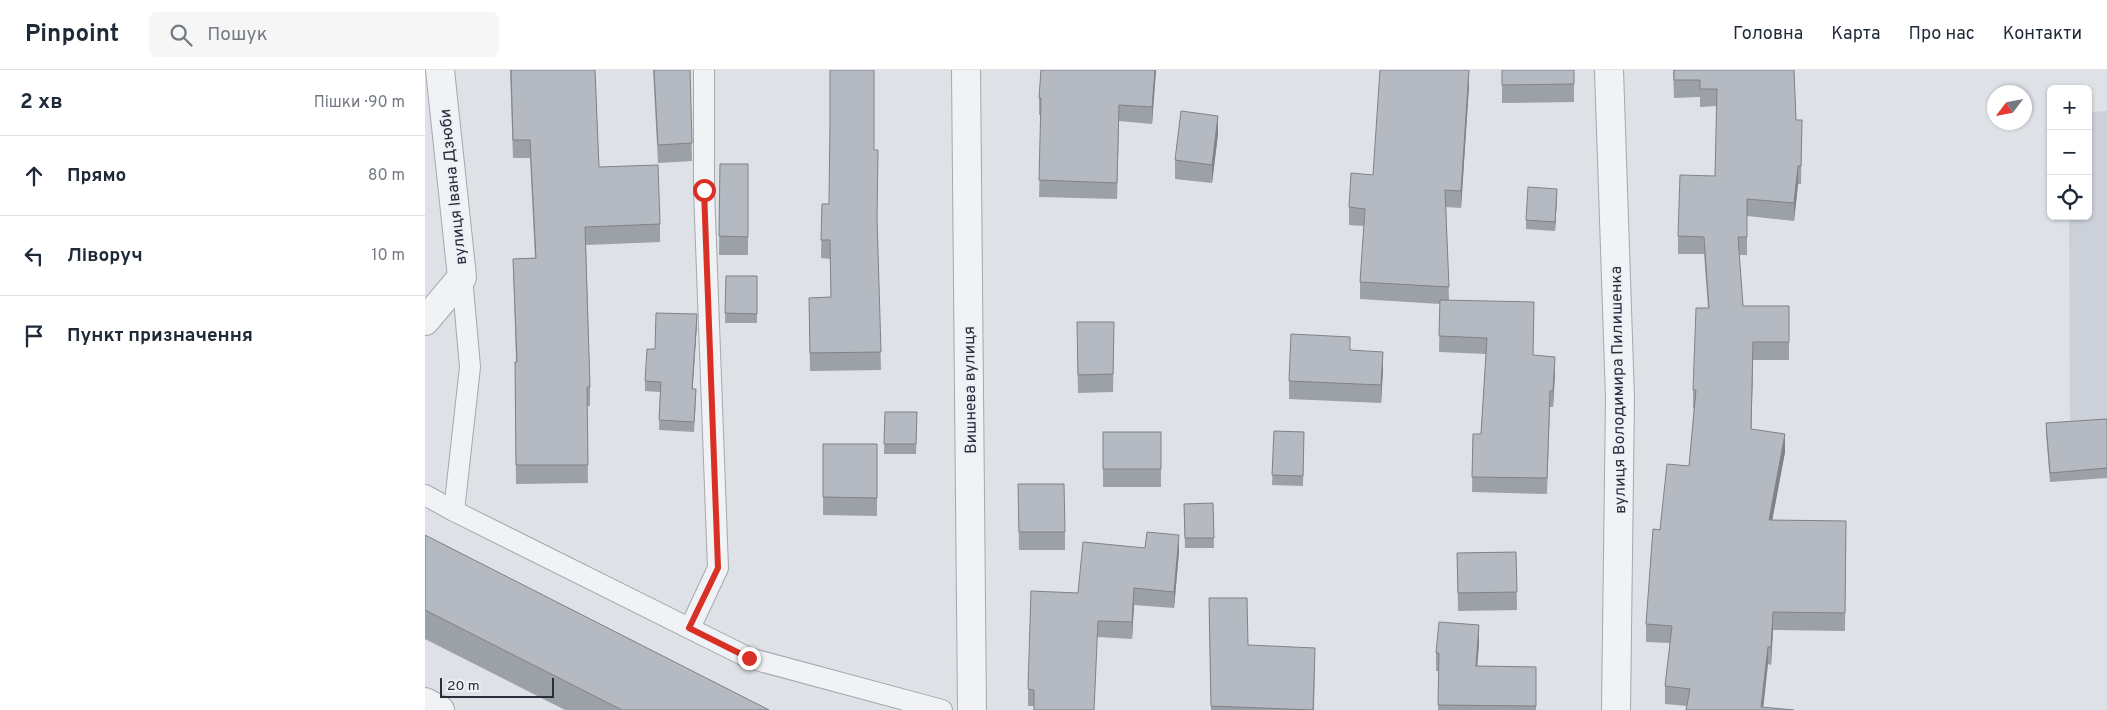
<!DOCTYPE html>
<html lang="uk">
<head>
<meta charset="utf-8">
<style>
	:root { --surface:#fff; --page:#f6f6f7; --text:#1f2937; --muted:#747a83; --line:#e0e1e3 }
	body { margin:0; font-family:Overpass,sans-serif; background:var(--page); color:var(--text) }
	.controls { position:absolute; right:15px; top:15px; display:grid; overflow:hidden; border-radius:8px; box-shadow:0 1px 4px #0004 }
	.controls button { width:45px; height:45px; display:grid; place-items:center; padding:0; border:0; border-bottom:1px solid var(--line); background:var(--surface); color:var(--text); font:25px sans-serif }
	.compass { position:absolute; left:1562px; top:15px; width:45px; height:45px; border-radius:50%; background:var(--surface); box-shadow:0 1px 4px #0004; rotate:238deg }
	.scale { position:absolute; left:15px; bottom:12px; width:114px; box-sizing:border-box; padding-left:5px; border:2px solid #282f3c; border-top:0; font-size:14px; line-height:18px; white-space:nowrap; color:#282f3c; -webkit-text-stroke:4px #edf0f4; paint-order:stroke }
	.stop { position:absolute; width:15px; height:15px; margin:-11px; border:4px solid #d93025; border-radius:50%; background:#fff }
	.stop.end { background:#d93025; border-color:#fff; box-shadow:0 1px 5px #0008 }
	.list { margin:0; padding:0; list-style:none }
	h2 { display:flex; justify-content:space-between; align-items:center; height:65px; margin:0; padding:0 20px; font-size:21px }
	h2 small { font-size:16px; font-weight:400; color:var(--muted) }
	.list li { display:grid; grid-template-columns:32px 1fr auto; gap:15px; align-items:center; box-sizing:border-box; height:80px; padding:0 20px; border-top:1px solid var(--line) }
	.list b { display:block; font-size:19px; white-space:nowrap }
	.list em { font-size:16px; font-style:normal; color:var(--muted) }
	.icon { flex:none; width:28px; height:28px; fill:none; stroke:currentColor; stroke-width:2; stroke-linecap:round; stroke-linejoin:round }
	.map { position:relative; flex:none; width:1682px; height:640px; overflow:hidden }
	header { display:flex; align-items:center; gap:30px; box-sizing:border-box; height:70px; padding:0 25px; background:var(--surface); border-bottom:1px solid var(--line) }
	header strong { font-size:24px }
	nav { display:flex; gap:28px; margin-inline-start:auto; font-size:18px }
	.search { width:350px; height:45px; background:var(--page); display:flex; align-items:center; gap:12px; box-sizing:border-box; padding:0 18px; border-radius:8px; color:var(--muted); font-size:19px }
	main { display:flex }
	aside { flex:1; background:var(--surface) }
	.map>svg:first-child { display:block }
	.built { fill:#ccd0d8 }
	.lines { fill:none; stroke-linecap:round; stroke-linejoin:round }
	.service-casing { stroke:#a4a8b0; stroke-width:22 }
	.minor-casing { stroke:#a4a8b0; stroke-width:30 }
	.service { stroke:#f0f2f5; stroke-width:20 }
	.minor { stroke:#f0f2f5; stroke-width:28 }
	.wall { fill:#9ca0a7 }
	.shaded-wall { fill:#7f8288 }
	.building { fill:#b5bac2; stroke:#7f8288 }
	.route { stroke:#d93025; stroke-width:6 }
	.labels { text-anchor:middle; stroke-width:4; stroke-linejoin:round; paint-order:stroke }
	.street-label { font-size:16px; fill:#282f3c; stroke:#edf0f4 }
</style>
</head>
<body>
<header>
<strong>Pinpoint</strong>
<div class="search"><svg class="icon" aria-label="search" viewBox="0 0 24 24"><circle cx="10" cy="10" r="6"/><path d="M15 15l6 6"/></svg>Пошук</div>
<nav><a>Головна</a><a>Карта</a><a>Про нас</a><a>Контакти</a></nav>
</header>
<main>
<aside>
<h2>2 хв<small>Пішки · 90 m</small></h2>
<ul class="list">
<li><svg class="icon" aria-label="ahead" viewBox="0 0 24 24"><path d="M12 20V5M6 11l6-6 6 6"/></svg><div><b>Прямо</b></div><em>80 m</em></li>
<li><svg class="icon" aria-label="left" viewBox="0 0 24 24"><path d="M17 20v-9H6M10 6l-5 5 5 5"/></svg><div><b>Ліворуч</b></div><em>10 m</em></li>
<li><svg class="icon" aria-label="arrive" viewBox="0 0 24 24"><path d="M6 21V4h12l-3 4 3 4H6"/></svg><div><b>Пункт призначення</b></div></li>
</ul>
</aside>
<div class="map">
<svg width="1682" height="640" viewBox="0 0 1682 640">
	<rect width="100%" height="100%" fill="#dee1e6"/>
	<polygon class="built" points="1682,41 1682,350 1645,352 1644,146 1663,146 1663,42"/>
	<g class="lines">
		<g class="service-casing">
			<g id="service">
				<polyline points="0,425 29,441 324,588 517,640"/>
				<polyline points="29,441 45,297 37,207"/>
				<polyline points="265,558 293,498 279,120 279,0"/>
			</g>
		</g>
		<g class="minor-casing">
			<g id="minor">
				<polyline points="541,0 547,640"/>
				<polyline points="1184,0 1195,328 1191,640"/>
				<polyline points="0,251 37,207 15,0"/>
				<polyline points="0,632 15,640"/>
			</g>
		</g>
		<use href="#service" class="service"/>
		<use href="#minor" class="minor"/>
	</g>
	<g class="wall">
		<polygon points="85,0 170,0 174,97 235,154 235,172 161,175 165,317 165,336 162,336 163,413 91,414 90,311 91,292 88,189 110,188 105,88 88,88"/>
		<polygon points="228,0 265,0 267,91 233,93"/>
		<polygon points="616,0 731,0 727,54 694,51 692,129 614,127 616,45 614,45 614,28"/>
		<polygon points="1149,0 1149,32 1077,33 1077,15"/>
		<polygon points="1248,0 1369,0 1371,50 1377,50 1376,114 1373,114 1369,151 1322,146 1322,185 1314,185 1318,236 1364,236 1364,290 1328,290 1326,359 1360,382 1347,450 1421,451 1420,561 1348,560 1346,595 1343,594 1262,636 1240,634 1240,616 1245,573 1221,572 1221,554 1235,460 1264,396 1269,338 1268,338 1268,320 1283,238 1279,184 1253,184 1253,166 1290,106 1292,36 1275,37 1275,27 1249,28"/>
		<polygon points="1044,16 1036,138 1021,137 1024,230 1109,285 1130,303 1128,337 1125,337 1122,424 1047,422 1048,364 1056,364 1061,284 1014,282 1015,234 935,229 935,212 939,156 924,155 924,137 948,105"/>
		<polygon points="793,64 787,113 750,109 750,90"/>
		<polygon points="449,80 452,153 456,300 385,301 384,228 406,227 405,189 396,188 397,134 404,134"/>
		<polygon points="295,94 323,94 323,185 294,185"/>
		<polygon points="1132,128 1130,161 1101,159 1101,150"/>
		<polygon points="301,206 332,206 332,253 300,253"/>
		<polygon points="272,253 267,319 271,329 269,362 234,360 235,322 220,321 220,311 230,279"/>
		<polygon points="652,270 689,270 688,322 653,323"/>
		<polygon points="925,280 958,300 956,333 864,329 864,311"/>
		<polygon points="460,342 492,342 491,384 459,384"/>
		<polygon points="1682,349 1682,408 1625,412 1621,363 1621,353"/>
		<polygon points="849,361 879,362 878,416 847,415"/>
		<rect x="678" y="362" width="58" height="55"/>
		<polygon points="398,374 452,374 452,446 398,445"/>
		<polygon points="593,414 640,462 640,480 594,480"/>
		<polygon points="788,433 789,478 760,478 759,434"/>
		<polygon points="0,465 344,640 140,640 0,569"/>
		<polygon points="720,478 754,482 749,538 709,535 707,569 673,567 609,636 603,636 603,619 653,523"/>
		<polygon points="1091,482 1092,540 1033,541 1032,483"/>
		<polygon points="784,543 823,575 890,592 889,640 786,640"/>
		<polygon points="1054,573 1052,596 1111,597 1111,640 1013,640 1014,601 1011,601 1011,583"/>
	</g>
	<g class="shaded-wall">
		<polygon points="730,0 731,0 727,54 727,37"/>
		<polygon points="1044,0 1044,16 1036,138 1036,121"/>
		<polygon points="793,46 793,64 787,113 787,95"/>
		<polygon points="1373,96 1373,114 1369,151 1369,133"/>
		<polygon points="1132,119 1132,128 1130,161 1130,152"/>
		<polygon points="272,244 272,253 267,329 267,319"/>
		<polygon points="1328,272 1328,290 1326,377 1326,359"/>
		<polygon points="958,282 958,300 956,333 956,315"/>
		<polygon points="1130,287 1130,303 1128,337 1128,321"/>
		<polygon points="1360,364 1360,382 1344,468 1344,450"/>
		<polygon points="754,465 754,482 749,538 749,522"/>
		<polygon points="709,518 709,535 707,569 707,552"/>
		<polygon points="1348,542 1348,560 1346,595 1346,577"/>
		<polygon points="1054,555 1054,573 1051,614 1051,596"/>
		<polygon points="1343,577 1343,594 1338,640 1336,640"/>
	</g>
	<g class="building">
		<polygon points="86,0 170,0 174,97 233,95 235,154 160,157 165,317 162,317 163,395 91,395 90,292 92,292 88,189 111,188 105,70 88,70"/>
		<polygon points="229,0 265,0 267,73 233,75"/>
		<polygon points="405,0 449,0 449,80 453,80 452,147 456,282 385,283 384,228 406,227 405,170 396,170 397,134 404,134 405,54"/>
		<polygon points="616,0 730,0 727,37 694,35 692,113 614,110 616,28 614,28"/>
		<polygon points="955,0 1044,0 1036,121 1020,120 1024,217 935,212 940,139 924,137 926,103 948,105"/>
		<polygon points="1077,0 1149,0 1149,14 1077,15"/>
		<polygon points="1249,0 1369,0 1371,50 1377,50 1376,96 1373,96 1369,133 1322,129 1322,167 1313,167 1318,236 1364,236 1364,272 1328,272 1326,359 1360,364 1344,450 1421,451 1420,543 1348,542 1346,577 1343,577 1336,637 1369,640 1261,640 1265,619 1240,616 1247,556 1221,554 1228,459 1235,460 1242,394 1264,396 1271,320 1268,320 1271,238 1284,238 1279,167 1253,166 1255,105 1290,106 1292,19 1275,19 1275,10 1249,10"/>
		<polygon points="756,41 793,46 787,95 750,90"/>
		<polygon points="295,94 323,94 323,167 294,166"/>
		<polygon points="1103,117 1132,119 1130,152 1101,150"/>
		<polygon points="301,206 332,206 332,244 300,243"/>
		<polygon points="1015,230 1109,232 1108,285 1130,287 1128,321 1125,321 1122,408 1047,407 1048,364 1056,364 1062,268 1014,266"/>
		<polygon points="231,243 272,244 267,319 271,319 269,352 234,350 236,312 220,311 222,279 230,279"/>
		<polygon points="652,252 689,252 688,304 653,305"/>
		<polygon points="866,264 925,267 925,280 958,282 956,315 864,311"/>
		<polygon points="460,342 492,342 491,374 459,374"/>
		<polygon points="1682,349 1682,398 1625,403 1621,353"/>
		<polygon points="849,361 879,362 878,406 847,405"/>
		<rect x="678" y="362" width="58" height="37"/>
		<polygon points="398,374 452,374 452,428 398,427"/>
		<polygon points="593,414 639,414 640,462 594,462"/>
		<polygon points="788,433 789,468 760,468 759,434"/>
		<polygon points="722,462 754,465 749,522 709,518 707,552 673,551 669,640 609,640 609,620 603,619 606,521 653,523 658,472 720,478"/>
		<polygon points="0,465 344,640 197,640 0,540"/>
		<polygon points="1091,482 1092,522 1033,523 1032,483"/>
		<polygon points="784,528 822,528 823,575 890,578 888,640 786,636"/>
		<polygon points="1014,552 1054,555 1051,596 1111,597 1111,636 1013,635 1014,583 1011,583"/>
	</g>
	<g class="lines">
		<polyline class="route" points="279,120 293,498 264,558 324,588"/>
	</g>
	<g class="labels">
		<g class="street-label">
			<text transform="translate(27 117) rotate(-96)" y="6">вулиця Івана Дзюби</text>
			<text transform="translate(544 320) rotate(-91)" y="6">Вишнева вулиця</text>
			<text transform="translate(1192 320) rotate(-91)" y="6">вулиця Володимира Пилишенка</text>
		</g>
	</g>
</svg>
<div class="controls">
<button>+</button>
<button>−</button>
<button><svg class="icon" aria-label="locate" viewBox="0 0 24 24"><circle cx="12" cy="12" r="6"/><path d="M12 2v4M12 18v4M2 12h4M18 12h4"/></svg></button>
</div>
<svg class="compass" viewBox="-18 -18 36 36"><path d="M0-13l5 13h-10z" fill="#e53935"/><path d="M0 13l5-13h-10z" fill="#747a83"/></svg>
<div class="scale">20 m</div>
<div class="stop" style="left:279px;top:120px"></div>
<div class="stop end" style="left:324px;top:588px"></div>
</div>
</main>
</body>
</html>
